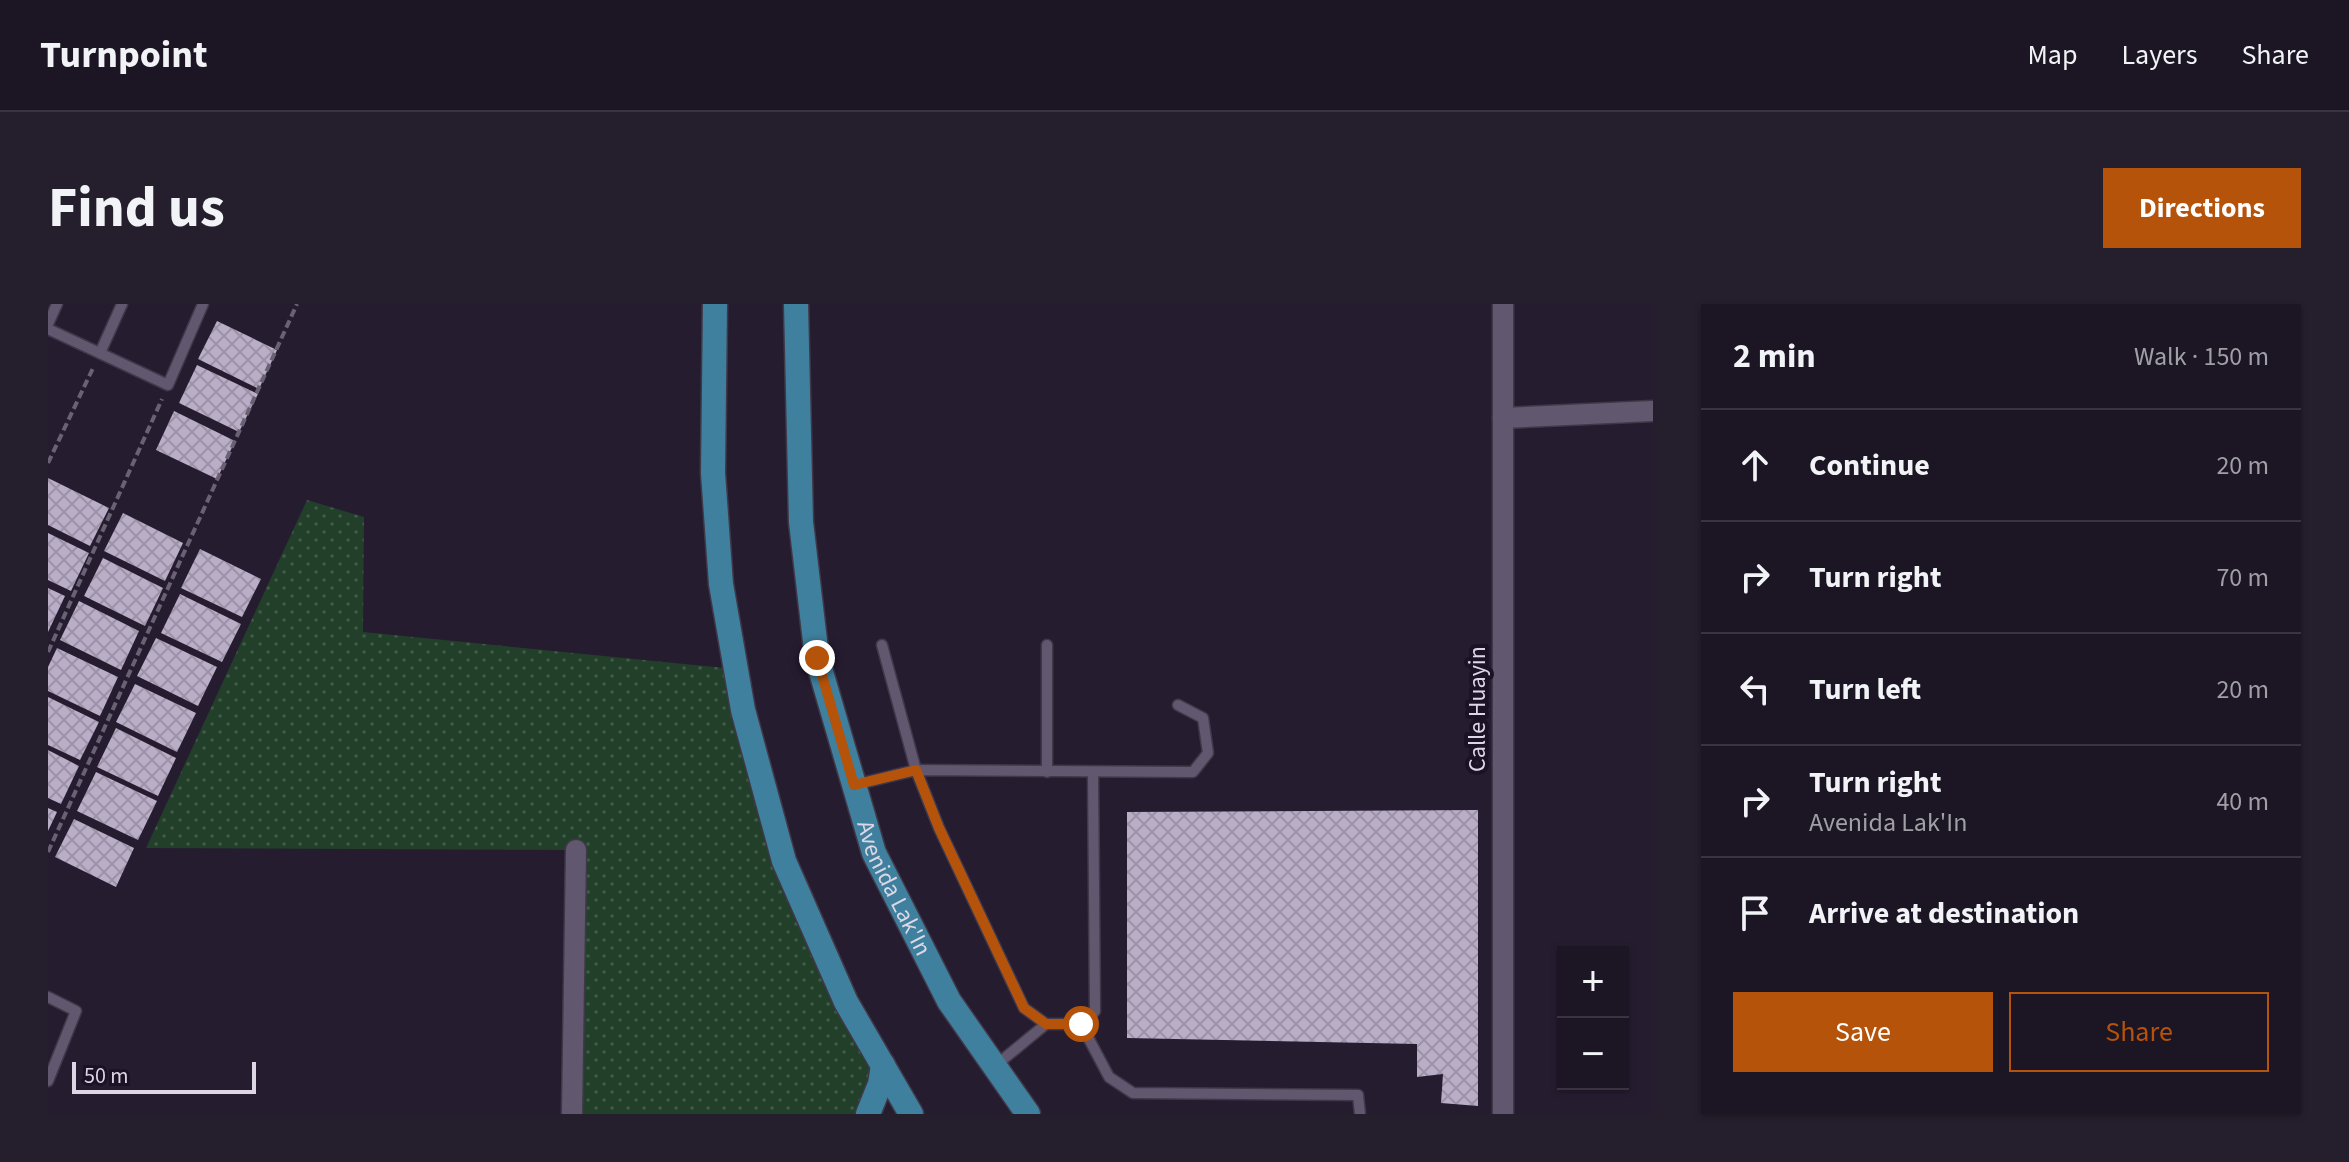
<!DOCTYPE html>
<html lang="en">
<head>
<meta charset="utf-8">
<style>
	:root { --surface:#1c1524; --page:#251e2c; --text:#f1f3f6; --muted:#a09fa6; --line:#3a3441; --accent:#b45309 }
	body { margin:0; font-family:"Source Sans 3",sans-serif; background:var(--page); color:var(--text) }
	.controls { position:absolute; right:24px; bottom:24px; display:grid; overflow:hidden; border-radius:0px; box-shadow:0 2px 6px #0004 }
	.controls button { width:72px; height:72px; display:grid; place-items:center; padding:0; border:0; border-bottom:2px solid var(--line); background:var(--surface); color:var(--text); font:40px sans-serif }
	.scale { position:absolute; left:24px; bottom:20px; width:184px; box-sizing:border-box; padding-left:8px; border:4px solid #ddd7e5; border-top:0; font-size:22px; line-height:28px; white-space:nowrap; color:#ddd7e5; -webkit-text-stroke:6px #1b1226; paint-order:stroke }
	.stop { position:absolute; width:24px; height:24px; margin:-18px; border:6px solid #b45309; border-radius:50%; background:#fff }
	.stop.end { background:#b45309; border-color:#fff; box-shadow:0 2px 8px #0008 }
	.list { margin:0; padding:0; list-style:none }
	h2 { display:flex; justify-content:space-between; align-items:center; height:104px; margin:0; padding:0 32px; font-size:34px }
	h2 small { font-size:26px; font-weight:400; color:var(--muted) }
	.list li { display:grid; grid-template-columns:52px 1fr auto; gap:24px; align-items:center; box-sizing:border-box; height:112px; padding:0 32px; border-top:2px solid var(--line) }
	.list b { display:block; font-size:30px; white-space:nowrap }
	.list p { margin:0; font-size:26px; white-space:nowrap; color:var(--muted) }
	.list em { font-size:26px; font-style:normal; color:var(--muted) }
	.actions { display:flex; gap:16px; padding:24px 32px }
	.actions a { flex:1; padding:18px 0; border:2px solid var(--accent); border-radius:0px; text-align:center; font-size:28px; color:var(--accent) }
	.actions .main { background:var(--accent); color:#fff }
	.icon { flex:none; width:44px; height:44px; fill:none; stroke:currentColor; stroke-width:2; stroke-linecap:round; stroke-linejoin:round }
	.map { position:relative; flex:none; width:1605px; height:810px; overflow:hidden; border-radius:0px }
	header { display:flex; align-items:center; gap:48px; box-sizing:border-box; height:112px; padding:0 40px; background:var(--surface); border-bottom:2px solid var(--line) }
	header strong { font-size:38px }
	nav { display:flex; gap:44px; margin-inline-start:auto; font-size:28px }
	.intro { display:flex; align-items:center; justify-content:space-between; box-sizing:border-box; height:192px; padding:0 48px }
	h1 { margin:0; font-size:56px }
	.button { padding:20px 36px; border-radius:0px; background:var(--accent); color:#fff; font-size:28px; font-weight:700 }
	main { display:flex; gap:48px; padding:0 48px }
	aside { flex:1; background:var(--surface); border-radius:0px; box-shadow:0 2px 6px #0004 }
	.map>svg:first-child { display:block }
	.park { fill:url(#park-dots) }
	.building { fill:url(#building-cross-hatch) }
	.lines { fill:none; stroke-linecap:round; stroke-linejoin:round }
	.lane-casing { stroke:#403848; stroke-width:13 }
	.street-casing { stroke:#403848; stroke-width:23 }
	.primary-casing { stroke:#403848; stroke-width:27 }
	.path { stroke:#6a6274; stroke-width:4; stroke-dasharray:8 4; stroke-linecap:butt }
	.lane { stroke:#61576f; stroke-width:10 }
	.street { stroke:#61576f; stroke-width:20 }
	.primary { stroke:#3e809e; stroke-width:24 }
	.route { stroke:#b45309; stroke-width:10 }
	.labels { text-anchor:middle; stroke-width:8; stroke-linejoin:round; paint-order:stroke }
	.street-label { font-size:24px; fill:#ddd7e5; stroke:#1b1226 }
</style>
</head>
<body>
<header>
<strong>Turnpoint</strong>
<nav><a>Map</a><a>Layers</a><a>Share</a></nav>
</header>
<div class="intro"><h1>Find us</h1><a class="button">Directions</a></div>
<main>
<div class="map">
<svg width="1605" height="810" viewBox="0 0 1605 810">
	<defs>
		<pattern id="park-dots" width="8" height="8" patternUnits="userSpaceOnUse" patternTransform="scale(2)"><rect width="8" height="8" fill="#213f29"/><path d="M2 2h.1M6 6h.1" fill="none" stroke="#415a48" stroke-width="1.8" stroke-linecap="round"/></pattern>
		<pattern id="building-cross-hatch" width="8" height="8" patternUnits="userSpaceOnUse" patternTransform="scale(2)"><rect width="8" height="8" fill="#baadc7"/><path d="M0 0l8 8M0 8l8-8" fill="none" stroke="#9c92a6"/></pattern>
	</defs>
	<rect width="100%" height="100%" fill="#251c30"/>
	<polygon class="park" points="259,196 316,213 315,328 687,365 720,499 835,761 819,810 524,810 528,546 98,544"/>
	<g class="building">
		<polygon points="169,17 229,46 211,85 150,55"/>
		<polygon points="149,61 210,90 191,128 131,99"/>
		<polygon points="126,107 187,137 169,175 108,146"/>
		<polygon points="0,174 61,204 42,242 0,221"/>
		<polygon points="75,209 135,239 117,277 56,247"/>
		<polygon points="0,229 41,249 23,287 0,276"/>
		<polygon points="152,245 213,275 194,313 133,284"/>
		<polygon points="55,254 115,284 97,322 36,292"/>
		<polygon points="0,284 17,292 0,328"/>
		<polygon points="132,290 193,320 174,358 113,329"/>
		<polygon points="31,297 91,327 73,366 12,336"/>
		<polygon points="108,334 169,363 150,402 89,372"/>
		<polygon points="9,344 70,373 52,412 0,387 0,363"/>
		<polygon points="87,380 148,409 129,448 68,418"/>
		<polygon points="0,393 51,418 32,456 0,441"/>
		<polygon points="68,424 128,454 110,492 49,463"/>
		<polygon points="0,446 31,462 13,500 0,494"/>
		<polygon points="48,468 109,497 90,536 29,507"/>
		<polygon points="0,504 9,508 0,527"/>
		<polygon points="1430,506 1430,802 1393,799 1395,770 1369,773 1369,740 1079,734 1079,508"/>
		<polygon points="26,515 86,544 68,583 7,553"/>
	</g>
	<g class="lines">
		<g class="lane-casing">
			<g id="lane">
				<polyline points="0,20 9,0"/>
				<polyline points="0,25 120,81 155,0"/>
				<polyline points="52,49 74,0"/>
				<polyline points="834,341 868,466 891,524 976,704 998,720 1033,720 1047,707 1045,469"/>
				<polyline points="999,468 999,341"/>
				<polyline points="806,481 868,466 1145,468 1160,449 1155,414 1130,401"/>
				<polyline points="0,693 28,707 0,777"/>
				<polyline points="1033,720 1061,773 1085,789 1310,791 1312,810"/>
				<polyline points="947,762 998,720"/>
			</g>
		</g>
		<g class="street-casing">
			<g id="street">
				<polyline points="1455,114 1605,107"/>
				<polyline points="524,810 528,546"/>
				<polyline points="1455,810 1455,0"/>
			</g>
		</g>
		<g class="primary-casing">
			<g id="primary">
				<polyline points="667,0 665,169 673,280 695,406 736,557 798,698 863,810"/>
				<path id="s1" d="M748 0 753 218 769 354 826 549 901 697 980 810"/>
				<polyline points="820,810 832,780 835,761"/>
			</g>
		</g>
		<g class="path">
			<polyline points="0,159 46,62"/>
			<polyline points="0,348 114,95"/>
			<polyline points="0,548 249,0"/>
		</g>
		<use href="#lane" class="lane"/>
		<use href="#street" class="street"/>
		<use href="#primary" class="primary"/>
	</g>
	<g class="lines">
		<polyline class="route" points="769,354 806,481 868,466 891,524 976,704 998,720 1033,720"/>
	</g>
	<g class="labels">
		<g class="street-label">
			<text transform="translate(1429 405) rotate(-90)" y="8">Calle Huayin</text>
			<text dy="8" stroke="none"><textPath href="#s1" startOffset="598">Avenida Lak'In</textPath></text>
		</g>
	</g>
</svg>
<div class="controls">
<button>+</button>
<button>−</button>
</div>
<div class="scale">50 m</div>
<div class="stop" style="left:1033px;top:720px"></div>
<div class="stop end" style="left:769px;top:354px"></div>
</div>
<aside>
<h2>2 min<small>Walk · 150 m</small></h2>
<ul class="list">
<li><svg class="icon" aria-label="ahead" viewBox="0 0 24 24"><path d="M12 20V5M6 11l6-6 6 6"/></svg><div><b>Continue</b></div><em>20 m</em></li>
<li><svg class="icon" aria-label="right" viewBox="0 0 24 24"><path d="M7 20v-9h11M14 6l5 5-5 5"/></svg><div><b>Turn right</b></div><em>70 m</em></li>
<li><svg class="icon" aria-label="left" viewBox="0 0 24 24"><path d="M17 20v-9H6M10 6l-5 5 5 5"/></svg><div><b>Turn left</b></div><em>20 m</em></li>
<li><svg class="icon" aria-label="right" viewBox="0 0 24 24"><path d="M7 20v-9h11M14 6l5 5-5 5"/></svg><div><b>Turn right</b><p>Avenida Lak'In</p></div><em>40 m</em></li>
<li><svg class="icon" aria-label="arrive" viewBox="0 0 24 24"><path d="M6 21V4h12l-3 4 3 4H6"/></svg><div><b>Arrive at destination</b></div></li>
</ul>
<div class="actions"><a class="main">Save</a><a>Share</a></div>
</aside>
</main>
</body>
</html>
